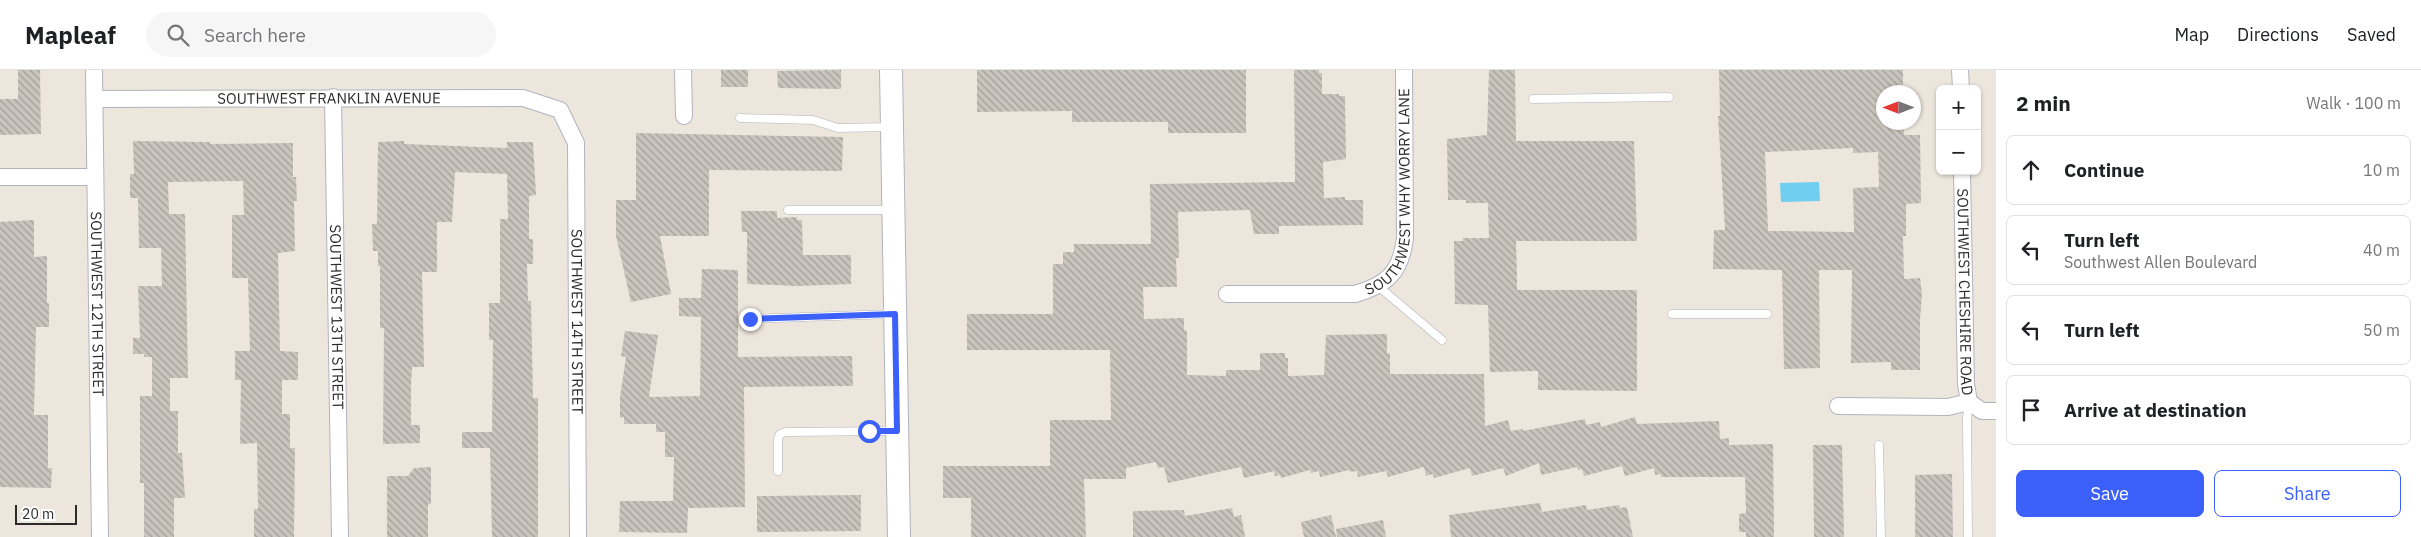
<!DOCTYPE html>
<html lang="en">
<head>
<meta charset="utf-8">
<style>
	:root { --surface:#fff; --page:#f6f6f6; --text:#202124; --muted:#757577; --line:#e0e0e0; --accent:#3c61fb }
	body { margin:0; font-family:"IBM Plex Sans",sans-serif; background:var(--page); color:var(--text) }
	.controls { position:absolute; right:15px; top:15px; display:grid; overflow:hidden; border-radius:8px; box-shadow:0 1px 4px #0004 }
	.controls button { width:45px; height:45px; display:grid; place-items:center; padding:0; border:0; border-bottom:1px solid var(--line); background:var(--surface); color:var(--text); font:25px sans-serif }
	.compass { position:absolute; left:1876px; top:15px; width:45px; height:45px; border-radius:50%; background:var(--surface); box-shadow:0 1px 4px #0004; rotate:270deg }
	.scale { position:absolute; left:15px; bottom:12px; width:62px; box-sizing:border-box; padding-left:5px; border:2px solid #2b2b2b; border-top:0; font-size:14px; line-height:18px; white-space:nowrap; color:#2b2b2b; -webkit-text-stroke:4px #fff; paint-order:stroke }
	.stop { position:absolute; width:15px; height:15px; margin:-11px; border:4px solid #3c61fb; border-radius:50%; background:#fff }
	.stop.end { background:#3c61fb; border-color:#fff; box-shadow:0 1px 5px #0008 }
	.list { margin:0; padding:0; list-style:none }
	h2 { display:flex; justify-content:space-between; align-items:center; height:65px; margin:0; padding:0 20px; font-size:21px }
	h2 small { font-size:16px; font-weight:400; color:var(--muted) }
	.list li { display:grid; grid-template-columns:32px 1fr auto; gap:15px; align-items:center; box-sizing:border-box; height:70px; margin:0 10px 10px; padding:0 10px; border:1px solid var(--line); border-radius:8px }
	.list b { display:block; font-size:19px; white-space:nowrap }
	.list p { margin:0; font-size:16px; white-space:nowrap; color:var(--muted) }
	.list em { font-size:16px; font-style:normal; color:var(--muted) }
	.actions { display:flex; gap:10px; padding:15px 20px }
	.actions a { flex:1; padding:11px 0; border:1px solid var(--accent); border-radius:8px; text-align:center; font-size:18px; color:var(--accent) }
	.actions .main { background:var(--accent); color:#fff }
	.icon { flex:none; width:28px; height:28px; fill:none; stroke:currentColor; stroke-width:2; stroke-linecap:round; stroke-linejoin:round }
	.map { position:relative; flex:none; width:1996px; height:467px; overflow:hidden }
	header { display:flex; align-items:center; gap:30px; box-sizing:border-box; height:70px; padding:0 25px; background:var(--surface); border-bottom:1px solid var(--line) }
	header strong { font-size:24px }
	nav { display:flex; gap:28px; margin-inline-start:auto; font-size:18px }
	.search { width:350px; height:45px; background:var(--page); display:flex; align-items:center; gap:12px; box-sizing:border-box; padding:0 18px; border-radius:28px; color:var(--muted); font-size:19px }
	main { display:flex }
	aside { flex:1; background:var(--surface) }
	.map>svg:first-child { display:block }
	.water { fill:#70cff0 }
	.building { fill:url(#building-back-hatch); fill-rule:evenodd }
	.lines { fill:none; stroke-linecap:round; stroke-linejoin:round }
	.service-casing { stroke:#b1b4bf; stroke-width:9 }
	.minor-casing { stroke:#b1b4bf; stroke-width:18 }
	.secondary-casing { stroke:#b1b4bf; stroke-width:24 }
	.service { stroke:#fff; stroke-width:8 }
	.minor { stroke:#fff; stroke-width:16 }
	.secondary { stroke:#fff; stroke-width:22 }
	.route { stroke:#3c61fb; stroke-width:6 }
	.labels { text-anchor:middle; stroke-width:4.5; stroke-linejoin:round; paint-order:stroke }
	.street-label { font-size:15px; fill:#2b2b2b; stroke:#fff }
</style>
</head>
<body>
<header>
<strong>Mapleaf</strong>
<div class="search"><svg class="icon" aria-label="search" viewBox="0 0 24 24"><circle cx="10" cy="10" r="6"/><path d="M15 15l6 6"/></svg>Search here</div>
<nav><a>Map</a><a>Directions</a><a>Saved</a></nav>
</header>
<main>
<div class="map">
<svg width="1996" height="467" viewBox="0 0 1996 467">
	<defs>
		<pattern id="building-back-hatch" width="6" height="6" patternUnits="userSpaceOnUse" patternTransform="scale(1.25)"><rect width="6" height="6" fill="#c9c4bc"/><path d="M-1 5l2 2M0 0l6 6M5-1l2 2" fill="none" stroke="#a39f99"/></pattern>
	</defs>
	<rect width="100%" height="100%" fill="#ede6dd"/>
	<polygon class="water" points="1819,112 1820,131 1781,132 1780,113"/>
	<g class="building">
		<polygon points="18,0 40,0 41,64 0,65 0,29 18,29"/>
		<rect x="721" y="0" width="27" height="17"/>
		<polygon points="841,0 841,19 778,18 777,1"/>
		<polygon points="977,0 1246,0 1246,63 1168,63 1168,52 1072,52 1072,41 977,42"/>
		<polygon points="1294,0 1319,0 1319,3 1322,3 1322,24 1339,24 1339,26 1345,26 1346,89 1323,92 1324,128 1345,127 1345,130 1363,130 1363,155 1279,156 1279,164 1254,164 1250,140 1178,142 1179,188 1176,188 1177,217 1143,217 1144,249 1184,248 1184,260 1187,261 1187,305 1226,306 1226,300 1260,300 1260,283 1285,283 1285,288 1288,288 1288,306 1324,305 1326,265 1387,264 1387,284 1390,283 1390,304 1484,304 1485,356 1508,350 1511,361 1523,359 1523,361 1585,349 1586,355 1600,352 1601,357 1635,347 1637,354 1719,351 1720,369 1729,368 1729,375 1773,374 1774,467 1746,467 1746,462 1739,462 1739,444 1746,443 1745,407 1661,407 1661,404 1655,405 1654,398 1625,406 1622,396 1584,406 1582,399 1578,400 1577,397 1541,405 1539,393 1506,406 1503,398 1472,406 1470,398 1434,408 1433,404 1426,406 1424,397 1388,407 1386,401 1358,407 1357,401 1350,402 1349,400 1320,407 1319,401 1311,403 1310,400 1281,408 1280,405 1275,406 1274,401 1244,408 1241,397 1168,413 1164,397 1158,398 1156,392 1126,398 1126,409 1084,409 1086,467 971,467 971,428 943,428 943,396 1050,396 1050,350 1111,350 1110,280 967,280 967,244 1053,244 1053,194 1063,194 1063,182 1074,182 1074,174 1151,174 1150,114 1295,112"/>
		<polygon points="1489,0 1515,0 1516,71 1634,71 1637,171 1516,171 1517,207 1517,220 1637,220 1637,321 1538,320 1538,301 1490,302 1488,235 1455,234 1454,171 1463,171 1463,168 1489,168 1488,133 1466,133 1466,130 1448,130 1447,69 1487,65"/>
		<path d="M1719 0H1903V22H1884V52H1904V65H1920L1921 133 1906 134V166H1903L1904 209 1920 208 1922 224 1920 249V300H1891V292L1851 293 1852 200H1819L1820 298 1784 299 1782 200 1713 199 1714 160H1725L1718 46H1720ZM1853 78V83L1878 82 1879 117 1853 118 1854 162 1768 161 1765 82Z"/>
		<polygon points="636,63 843,67 842,101 709,100 709,166 660,166 671,224 631,232 616,166 616,130 636,130"/>
		<polygon points="133,71 210,72 210,74 293,73 293,107 296,107 297,131 294,131 295,181 278,183 280,281 298,282 298,310 282,310 282,344 290,344 290,378 295,378 294,467 254,467 254,439 258,439 257,373 240,374 241,310 235,310 235,281 250,281 248,208 232,208 232,145 244,145 243,111 168,112 169,144 185,144 188,308 170,308 170,341 178,341 178,383 182,383 185,428 174,428 174,467 144,467 144,413 140,413 140,326 152,326 152,287 144,287 144,284 133,284 133,268 140,268 138,216 162,216 161,178 139,178 138,128 130,128 130,104 134,104"/>
		<polygon points="404,71 404,74 507,78 507,72 533,72 536,125 529,126 529,169 533,169 533,194 527,194 528,231 531,231 533,328 538,328 538,467 492,467 490,378 462,378 462,362 492,362 493,270 489,270 489,233 500,233 500,149 508,149 507,104 455,102 452,152 437,152 437,202 422,202 424,297 412,297 411,316 411,355 420,355 420,373 383,374 384,258 380,258 380,196 378,196 378,181 373,181 372,154 377,154 378,72"/>
		<polygon points="741,141 777,141 777,148 797,147 797,150 802,150 803,185 851,185 851,214 797,216 747,214 747,162 742,162"/>
		<polygon points="34,150 34,187 47,186 47,233 49,233 49,257 36,257 34,345 48,345 48,398 52,398 51,418 0,417 0,152"/>
		<polygon points="702,199 738,200 738,287 852,286 853,316 744,317 745,437 688,438 687,463 619,462 620,431 673,431 674,387 665,387 665,362 656,362 656,354 624,354 624,347 620,348 620,327 626,287 621,286 625,261 658,265 649,327 700,326 701,247 679,246 679,228 701,228"/>
		<polygon points="1813,375 1842,375 1844,467 1814,467"/>
		<polygon points="431,397 431,434 428,434 428,467 387,467 387,406 408,406 414,398"/>
		<polygon points="1952,404 1953,467 1915,467 1915,405"/>
		<polygon points="861,425 861,461 757,462 757,426"/>
		<polygon points="1540,433 1542,442 1586,435 1587,440 1619,435 1620,438 1627,437 1633,467 1451,467 1449,445"/>
		<polygon points="1232,438 1234,447 1241,445 1245,467 1133,467 1133,441 1184,440 1185,446"/>
		<polygon points="1331,445 1336,467 1304,467 1301,452"/>
		<polygon points="1383,450 1386,467 1337,467 1336,459"/>
	</g>
	<g class="lines">
		<g class="service-casing">
			<g id="service">
				<polyline points="1533,29 1669,27"/>
				<polyline points="740,48 813,50 838,58 890,57"/>
				<polyline points="788,140 891,140"/>
				<polyline points="1378,216 1442,270"/>
				<polyline points="1672,244 1767,244"/>
				<polyline points="749,249 892,244"/>
				<polyline points="1879,375 1881,467"/>
				<polyline points="778,401 778,369 780,364 786,362 896,361"/>
				<polyline points="1968,467 1967,348 1969,332"/>
			</g>
		</g>
		<g class="minor-casing">
			<g id="minor">
				<path id="s1" d="M94 0 100 467"/>
				<polyline points="683,0 684,46"/>
				<polyline points="1960,0 1961,19"/>
				<path id="s2" d="M333 27 340 467"/>
				<path id="s3" d="M95 29 523 28 560 40 576 73 578 467"/>
				<path id="s4" d="M1962 101 1966 314 1969 332"/>
				<polyline points="0,107 95,107"/>
				<path id="s5" d="M1227 224H1355C1387 215 1401 202 1405 168L1404 0"/>
				<polyline points="1969,332 1982,341 1996,341"/>
				<polyline points="1838,336 1948,337 1969,332"/>
			</g>
		</g>
		<g class="secondary-casing">
			<polyline id="secondary" points="891,0 899,467"/>
		</g>
		<use href="#service" class="service"/>
		<use href="#minor" class="minor"/>
		<use href="#secondary" class="secondary"/>
	</g>
	<g class="lines">
		<polyline class="route" points="750,249 895,244 897,361 869,361"/>
	</g>
	<g class="labels">
		<g class="street-label">
			<text dy="5" stroke="none"><textPath href="#s3" startOffset="234">SOUTHWEST FRANKLIN AVENUE</textPath></text>
			<text dy="5" stroke="none"><textPath href="#s5" startOffset="249">SOUTHWEST WHY WORRY LANE</textPath></text>
			<text dy="5" stroke="none"><textPath href="#s4" startOffset="121">SOUTHWEST CHESHIRE ROAD</textPath></text>
			<text dy="5" stroke="none"><textPath href="#s1" startOffset="234">SOUTHWEST 12TH STREET</textPath></text>
			<text dy="5" stroke="none"><textPath href="#s2" startOffset="220">SOUTHWEST 13TH STREET</textPath></text>
			<text dy="5" stroke="none"><textPath href="#s3" startOffset="682">SOUTHWEST 14TH STREET</textPath></text>
		</g>
	</g>
</svg>
<div class="controls">
<button>+</button>
<button>−</button>
</div>
<svg class="compass" viewBox="-18 -18 36 36"><path d="M0-13l5 13h-10z" fill="#e53935"/><path d="M0 13l5-13h-10z" fill="#757577"/></svg>
<div class="scale">20 m</div>
<div class="stop" style="left:869px;top:361px"></div>
<div class="stop end" style="left:750px;top:249px"></div>
</div>
<aside>
<h2>2 min<small>Walk · 100 m</small></h2>
<ul class="list">
<li><svg class="icon" aria-label="ahead" viewBox="0 0 24 24"><path d="M12 20V5M6 11l6-6 6 6"/></svg><div><b>Continue</b></div><em>10 m</em></li>
<li><svg class="icon" aria-label="left" viewBox="0 0 24 24"><path d="M17 20v-9H6M10 6l-5 5 5 5"/></svg><div><b>Turn left</b><p>Southwest Allen Boulevard</p></div><em>40 m</em></li>
<li><svg class="icon" aria-label="left" viewBox="0 0 24 24"><path d="M17 20v-9H6M10 6l-5 5 5 5"/></svg><div><b>Turn left</b></div><em>50 m</em></li>
<li><svg class="icon" aria-label="arrive" viewBox="0 0 24 24"><path d="M6 21V4h12l-3 4 3 4H6"/></svg><div><b>Arrive at destination</b></div></li>
</ul>
<div class="actions"><a class="main">Save</a><a>Share</a></div>
</aside>
</main>
</body>
</html>
